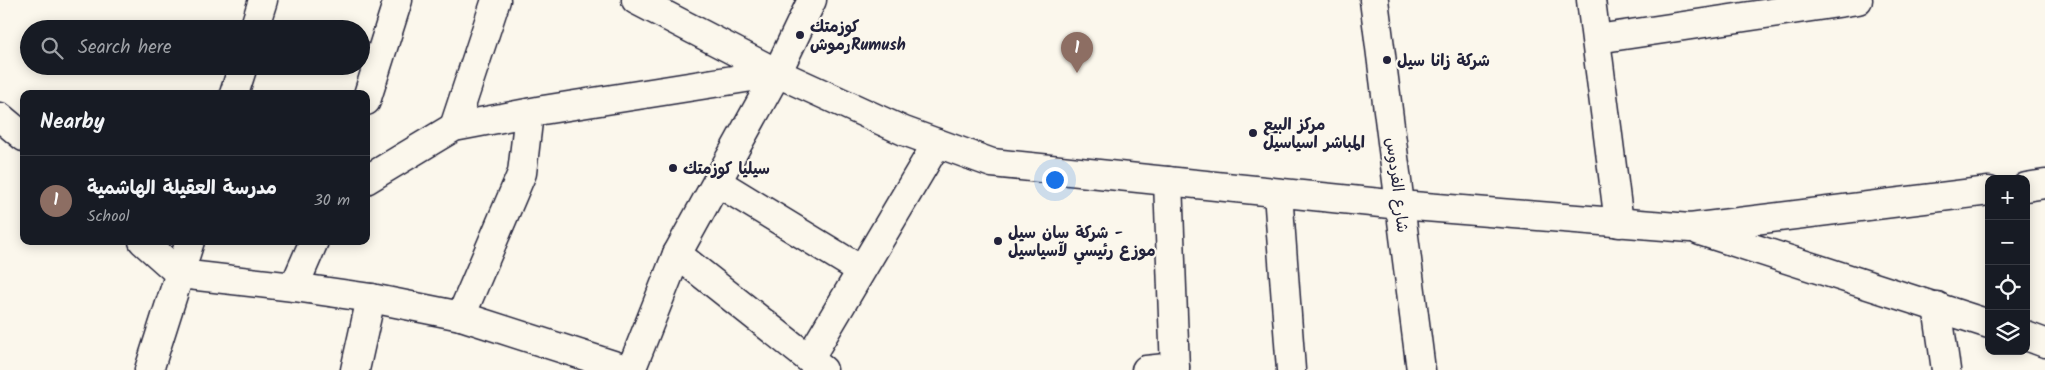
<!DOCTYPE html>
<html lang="en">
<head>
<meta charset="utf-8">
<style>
	:root { --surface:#171b24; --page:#20242c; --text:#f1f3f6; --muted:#9ea1a6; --line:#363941; --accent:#9495a2 }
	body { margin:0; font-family:Kalam,"Playpen Sans Arabic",sans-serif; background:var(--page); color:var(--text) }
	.controls { position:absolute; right:15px; bottom:15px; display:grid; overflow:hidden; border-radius:10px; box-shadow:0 2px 12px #0003 }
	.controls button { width:45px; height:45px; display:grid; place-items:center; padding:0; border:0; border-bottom:1px solid var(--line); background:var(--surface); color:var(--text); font:25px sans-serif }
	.you { position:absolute; left:1054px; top:179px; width:18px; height:18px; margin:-12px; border:4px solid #fff; border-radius:50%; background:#1a73e8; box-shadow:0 0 0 8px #1a73e833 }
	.badge { display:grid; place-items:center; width:32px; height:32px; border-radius:50%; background:var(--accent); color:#fff; font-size:16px; font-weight:700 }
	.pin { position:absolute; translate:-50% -41px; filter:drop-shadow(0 1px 2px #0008) }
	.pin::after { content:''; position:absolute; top:26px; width:18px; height:15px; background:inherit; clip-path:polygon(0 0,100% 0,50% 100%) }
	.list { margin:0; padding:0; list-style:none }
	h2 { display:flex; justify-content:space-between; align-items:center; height:65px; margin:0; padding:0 20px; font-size:21px }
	h2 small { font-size:16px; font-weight:400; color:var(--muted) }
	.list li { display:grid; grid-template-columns:32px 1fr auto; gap:15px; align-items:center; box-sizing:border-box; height:90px; padding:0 20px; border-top:1px solid var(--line) }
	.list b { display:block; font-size:19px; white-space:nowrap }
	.list p { margin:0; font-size:16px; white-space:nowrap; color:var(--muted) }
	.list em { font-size:16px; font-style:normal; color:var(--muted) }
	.icon { flex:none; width:28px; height:28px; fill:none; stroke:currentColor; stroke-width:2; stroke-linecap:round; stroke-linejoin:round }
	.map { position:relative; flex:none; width:2045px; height:370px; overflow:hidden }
	.search { position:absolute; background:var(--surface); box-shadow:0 2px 12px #0003; left:20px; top:20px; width:350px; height:55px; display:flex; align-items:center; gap:12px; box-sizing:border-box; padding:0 18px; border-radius:28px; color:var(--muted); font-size:19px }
	.panel { position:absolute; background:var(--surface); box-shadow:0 2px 12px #0003; left:20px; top:90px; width:350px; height:155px; border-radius:10px }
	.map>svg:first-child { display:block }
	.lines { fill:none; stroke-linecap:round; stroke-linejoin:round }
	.minor-casing { stroke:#22223b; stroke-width:31 }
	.tertiary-casing { stroke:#22223b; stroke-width:31 }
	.minor { stroke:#fbf7ec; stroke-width:28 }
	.tertiary { stroke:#fbf7ec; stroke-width:28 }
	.poi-dot { fill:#22223b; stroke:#fbf7ec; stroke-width:2 }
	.labels { text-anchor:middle; stroke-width:4.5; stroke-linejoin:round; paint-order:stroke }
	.poi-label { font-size:16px; font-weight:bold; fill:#22223b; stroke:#fbf7ec; text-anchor:start }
	.street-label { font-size:16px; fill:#22223b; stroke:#fbf7ec }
</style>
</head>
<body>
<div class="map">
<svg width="2045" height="370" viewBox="0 0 2045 370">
	<rect width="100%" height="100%" fill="#fbf7ec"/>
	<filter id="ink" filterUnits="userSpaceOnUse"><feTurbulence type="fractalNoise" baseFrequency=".02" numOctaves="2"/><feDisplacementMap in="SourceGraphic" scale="10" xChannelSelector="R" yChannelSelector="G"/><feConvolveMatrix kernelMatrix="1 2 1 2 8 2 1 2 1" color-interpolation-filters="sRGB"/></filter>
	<g filter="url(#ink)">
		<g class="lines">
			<g class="minor-casing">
				<g id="minor">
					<polyline points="636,0 777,73 904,131 992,163 1400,205 1690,228 1989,191"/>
					<polyline points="1591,0 1619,223"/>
					<polyline points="254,29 263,0"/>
					<polyline points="1597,39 1858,0"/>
					<polyline points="234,94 243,66"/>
					<polyline points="366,101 398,0"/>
					<polyline points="0,117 24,137"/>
					<polyline points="454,127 496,0"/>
					<polyline points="366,180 454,127 543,110 777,73"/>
					<polyline points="1168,181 1175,370"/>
					<polyline points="717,182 861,270"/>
					<polyline points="2026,187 2045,184"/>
					<polyline points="1278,193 1291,370"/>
					<polyline points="1700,231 1989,324"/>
					<polyline points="143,241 180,274 294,287 371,298 461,316 629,370"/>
					<polyline points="677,254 823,370"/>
					<polyline points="294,287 314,241"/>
					<polyline points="1937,306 1946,370"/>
					<polyline points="461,316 522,173 529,113"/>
					<polyline points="2026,336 2045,343"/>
					<polyline points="809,359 937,143"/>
					<polyline points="149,370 190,241"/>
					<polyline points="355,370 371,298"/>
					<polyline points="631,370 677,254 777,73 812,0"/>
					<polyline points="1146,370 1175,367"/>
				</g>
			</g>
			<g class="tertiary-casing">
				<polyline id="tertiary" points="1374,0 1421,370"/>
			</g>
			<use href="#minor" class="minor"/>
			<use href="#tertiary" class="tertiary"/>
		</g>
	</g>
	<g class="poi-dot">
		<circle cx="800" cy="35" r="5"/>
		<circle cx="1387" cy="60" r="5"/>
		<circle cx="1253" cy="133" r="5"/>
		<circle cx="673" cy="168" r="5"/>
		<circle cx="998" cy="241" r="5"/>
	</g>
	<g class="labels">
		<g class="poi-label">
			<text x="810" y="32">كوزمتك<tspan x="810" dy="18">رموشRumush</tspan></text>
			<text x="1397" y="66">شركة زانا سيل</text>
			<text x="1263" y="130">مركز البيع<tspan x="1263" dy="18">المباشر اسياسيل</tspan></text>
			<text x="683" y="174">سيليا كوزمتك</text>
			<text x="1008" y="238">شركة سان سيل -<tspan x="1008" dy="18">موزع رئيسي لآسياسيل</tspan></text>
		</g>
		<g class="street-label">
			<text transform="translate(1398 185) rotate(83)" y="6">شارع الفردوس</text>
		</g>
	</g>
</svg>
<div class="controls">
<button>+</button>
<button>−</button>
<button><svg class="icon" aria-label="locate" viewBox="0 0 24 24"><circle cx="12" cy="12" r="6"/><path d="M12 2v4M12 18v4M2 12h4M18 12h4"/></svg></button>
<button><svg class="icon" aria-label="layers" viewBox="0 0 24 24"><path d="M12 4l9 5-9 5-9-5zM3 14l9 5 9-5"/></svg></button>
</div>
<div class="you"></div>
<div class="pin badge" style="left:1077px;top:73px;background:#8d6e63">1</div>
<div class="search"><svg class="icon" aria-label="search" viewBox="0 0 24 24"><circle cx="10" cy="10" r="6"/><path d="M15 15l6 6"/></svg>Search here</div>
<section class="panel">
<h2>Nearby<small></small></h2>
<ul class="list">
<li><span class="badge" style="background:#8d6e63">1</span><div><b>مدرسة العقيلة الهاشمية</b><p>School</p></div><em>30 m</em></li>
</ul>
</section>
</div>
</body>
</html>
